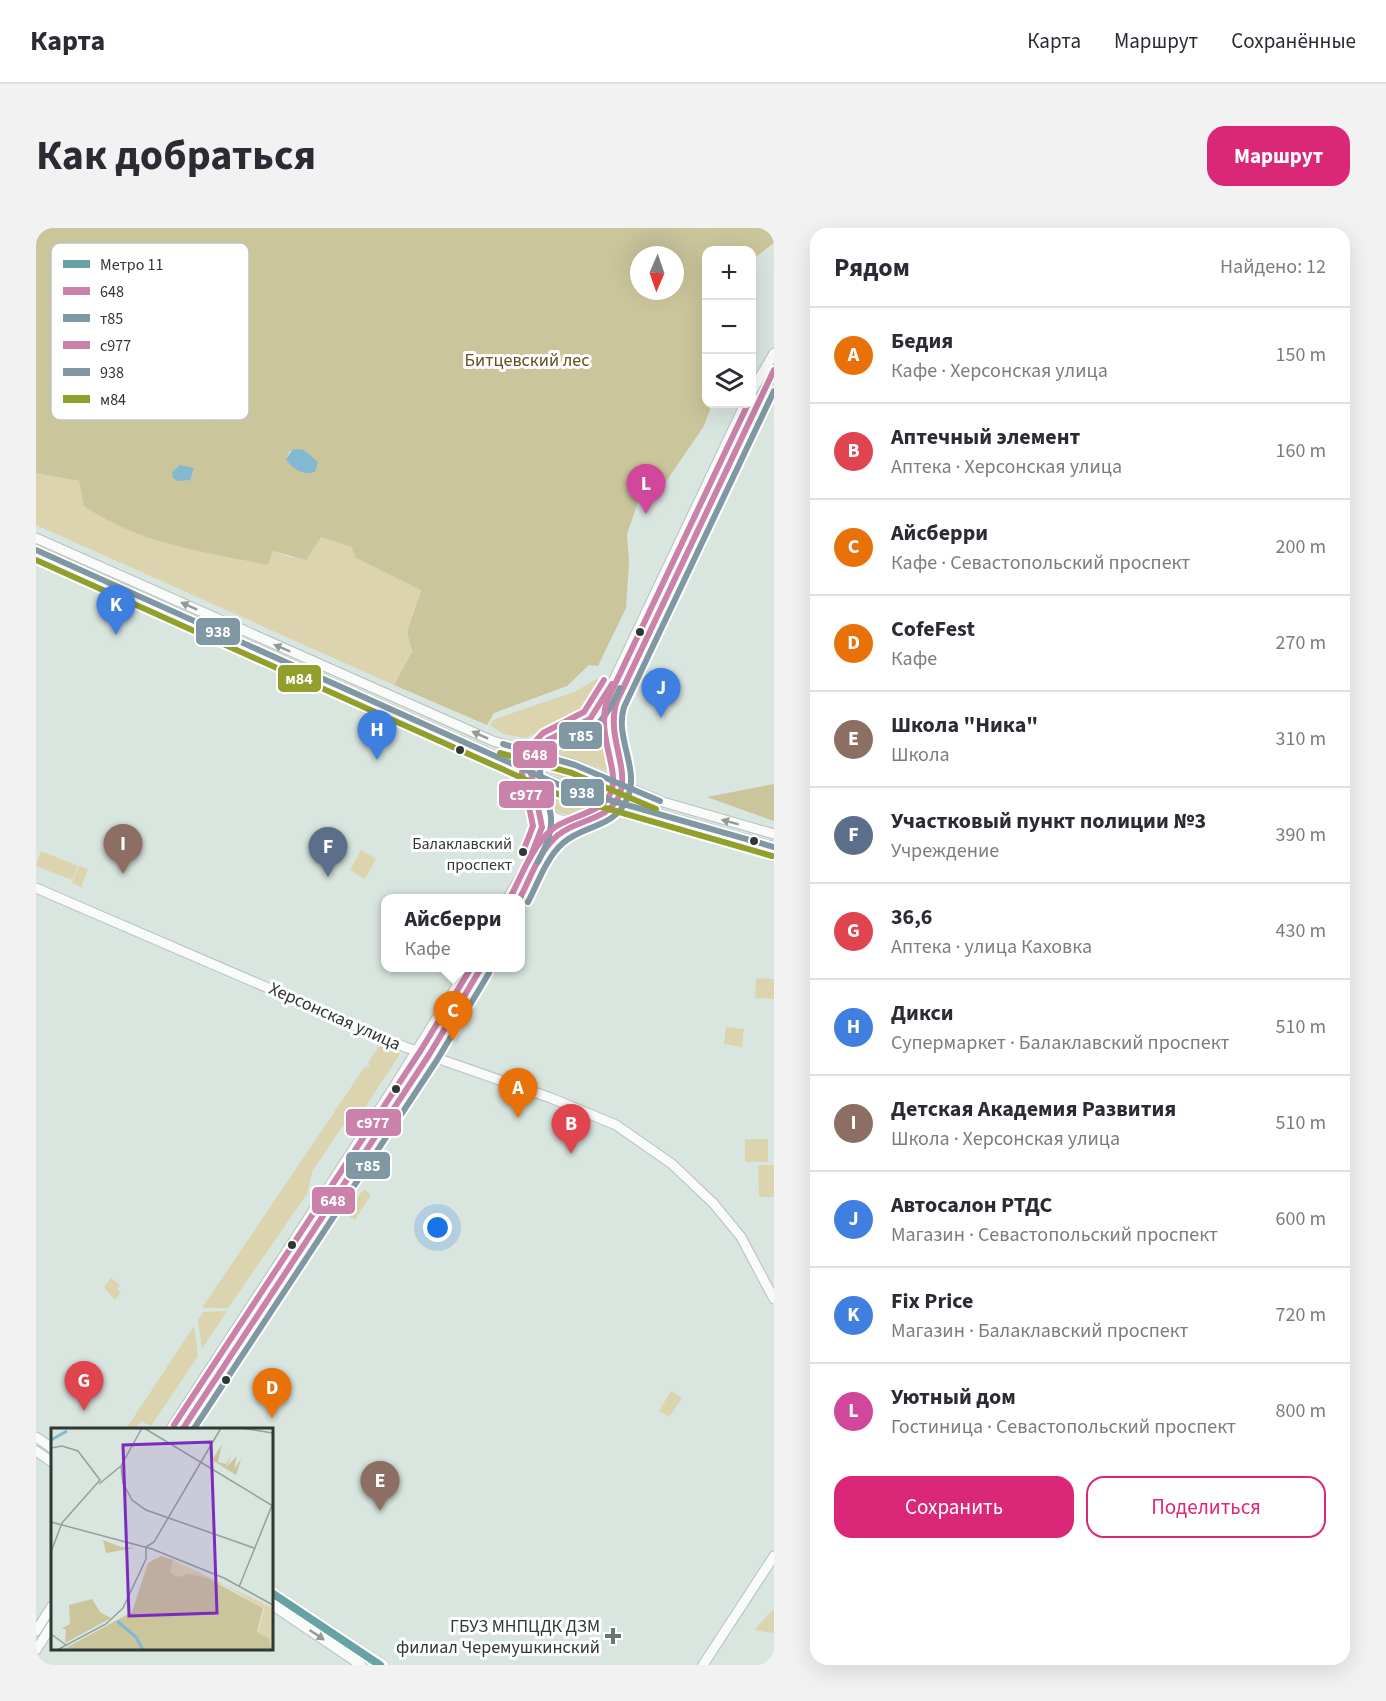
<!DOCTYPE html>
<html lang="ru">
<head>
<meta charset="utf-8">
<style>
	:root { --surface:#fff; --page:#f2f2f3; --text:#2b2b33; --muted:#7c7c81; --line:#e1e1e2; --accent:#db2777 }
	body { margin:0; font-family:"Source Sans 3",sans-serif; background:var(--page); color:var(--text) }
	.controls { position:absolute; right:18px; top:18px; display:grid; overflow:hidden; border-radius:12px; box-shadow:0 6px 24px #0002 }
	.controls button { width:54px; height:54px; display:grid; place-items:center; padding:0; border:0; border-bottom:2px solid var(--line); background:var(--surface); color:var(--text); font:30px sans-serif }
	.compass { position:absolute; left:594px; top:18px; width:54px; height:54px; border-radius:50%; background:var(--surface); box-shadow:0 6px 24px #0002; rotate:182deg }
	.you { position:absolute; left:402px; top:1000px; width:21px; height:21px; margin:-15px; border:4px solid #fff; border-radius:50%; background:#1a73e8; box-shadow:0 0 0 9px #1a73e833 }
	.badge { display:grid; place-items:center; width:39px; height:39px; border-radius:50%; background:var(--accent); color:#fff; font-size:20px; font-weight:700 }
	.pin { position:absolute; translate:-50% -50px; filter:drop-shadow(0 2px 3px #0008) }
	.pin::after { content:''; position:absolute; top:32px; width:21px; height:18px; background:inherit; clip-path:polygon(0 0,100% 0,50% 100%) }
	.popup { position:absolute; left:345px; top:666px; width:144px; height:78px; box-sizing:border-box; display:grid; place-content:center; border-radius:12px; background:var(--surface); filter:drop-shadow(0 2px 4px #0005); font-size:20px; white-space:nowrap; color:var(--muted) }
	.popup b { font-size:22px; color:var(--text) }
	.popup::after { content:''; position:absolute; left:50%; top:100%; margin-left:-12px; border:12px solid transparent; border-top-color:var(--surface) }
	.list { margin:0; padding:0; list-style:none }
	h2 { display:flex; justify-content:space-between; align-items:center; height:78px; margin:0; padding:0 24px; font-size:26px }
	h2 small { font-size:20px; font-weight:400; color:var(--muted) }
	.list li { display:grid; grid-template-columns:39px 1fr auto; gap:18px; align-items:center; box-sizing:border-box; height:96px; padding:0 24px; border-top:2px solid var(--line) }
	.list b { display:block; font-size:22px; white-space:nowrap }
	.list p { margin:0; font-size:20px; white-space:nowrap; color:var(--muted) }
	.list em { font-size:20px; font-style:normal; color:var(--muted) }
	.actions { display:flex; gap:12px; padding:18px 24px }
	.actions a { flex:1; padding:14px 0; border:2px solid var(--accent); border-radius:18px; text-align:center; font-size:21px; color:var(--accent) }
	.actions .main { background:var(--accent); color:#fff }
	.icon { flex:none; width:33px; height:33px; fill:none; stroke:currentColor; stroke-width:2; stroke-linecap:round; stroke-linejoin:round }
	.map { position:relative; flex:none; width:738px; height:1437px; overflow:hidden; border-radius:18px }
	header { display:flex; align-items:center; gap:36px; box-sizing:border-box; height:84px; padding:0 30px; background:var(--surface); border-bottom:2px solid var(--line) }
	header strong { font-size:28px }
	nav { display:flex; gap:33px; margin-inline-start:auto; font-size:21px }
	.intro { display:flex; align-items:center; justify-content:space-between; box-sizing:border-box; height:144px; padding:0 36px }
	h1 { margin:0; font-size:42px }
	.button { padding:15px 27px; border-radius:18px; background:var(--accent); color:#fff; font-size:21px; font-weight:700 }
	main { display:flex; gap:36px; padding:0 36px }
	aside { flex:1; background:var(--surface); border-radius:18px; box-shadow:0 6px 24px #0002 }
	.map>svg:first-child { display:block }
	.green { fill:#dbd4af }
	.forest { fill:#cbc59c; fill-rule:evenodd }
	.water { fill:#82b9d1 }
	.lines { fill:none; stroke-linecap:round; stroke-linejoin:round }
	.secondary-casing { stroke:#b7c1bc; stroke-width:11 }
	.secondary { stroke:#f9fbfa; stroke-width:9 }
	.bus-1-casing { stroke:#fff; stroke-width:10 }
	.bus-2-casing { stroke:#fff; stroke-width:10 }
	.bus-3-casing { stroke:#fff; stroke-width:10 }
	.bus-4-casing { stroke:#fff; stroke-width:10 }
	.bus-5-casing { stroke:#fff; stroke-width:10 }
	.bus-1 { stroke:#cb82aa; stroke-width:6 }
	.bus-2 { stroke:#8098a3; stroke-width:6 }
	.bus-3 { stroke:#cb82aa; stroke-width:6 }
	.bus-4 { stroke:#8098a3; stroke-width:6 }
	.bus-5 { stroke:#91a02d; stroke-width:6 }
	.metro-1-casing { stroke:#fff; stroke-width:12 }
	.metro-1 { stroke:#66a3a4; stroke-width:8 }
	.oneway { fill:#949a96 }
	.bus-dot { fill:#2f3833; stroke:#fff; stroke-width:2 }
	.poi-dot { fill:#6a756f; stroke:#fff; stroke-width:2 }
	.labels { text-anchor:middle; stroke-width:6; stroke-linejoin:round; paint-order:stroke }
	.bus-label { font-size:16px; fill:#2f3833; stroke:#fff; text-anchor:end }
	.park-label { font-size:18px; fill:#61521e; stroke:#fff }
	.street-label { font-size:18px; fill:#2f3833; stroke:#fff }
	.poi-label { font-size:18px; fill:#2f3833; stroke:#fff; text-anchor:end }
	.inset-river { fill:none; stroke:#82b9d1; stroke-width:3 }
	.inset-road { fill:none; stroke:#95a09a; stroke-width:1.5 }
	.view { fill:#7b2cbf; fill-opacity:0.15; stroke:#7b2cbf; stroke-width:3 }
	.inset-edge { fill:none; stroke:#2f3833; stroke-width:3 }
	.key { fill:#fff; stroke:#c1c3c2; stroke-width:1.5 }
	.key-label { font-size:16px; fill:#2f3833 }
	.line-badge { stroke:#fff; stroke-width:2 }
	.badge-label { font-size:16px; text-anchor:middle; font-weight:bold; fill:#fff }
</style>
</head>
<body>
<header>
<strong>Карта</strong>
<nav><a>Карта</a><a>Маршрут</a><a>Сохранённые</a></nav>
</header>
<div class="intro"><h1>Как добраться</h1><a class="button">Маршрут</a></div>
<main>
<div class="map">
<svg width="738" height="1437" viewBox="0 0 738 1437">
	<rect width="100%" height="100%" fill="#d9e5df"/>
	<g class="green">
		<polygon points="0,245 43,253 256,330 285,309 315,319 320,330 385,361 371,404 376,422 358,457 0,297"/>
		<polygon points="563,450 547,483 533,491 489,510 468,506 455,498 456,493 462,490 538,464"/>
		<path d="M541 508C564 508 575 523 578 545L513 523Z"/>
		<path d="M510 535C529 538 562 544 573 562L566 566 509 543Z"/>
		<path d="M505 556 562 576V581C537 595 507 586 505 556Z"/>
		<polygon points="325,622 340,631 329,651 314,642"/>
		<polygon points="5,623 42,638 36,652 0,638"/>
		<polygon points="43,638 52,641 45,659 36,655"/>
		<polygon points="720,750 738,751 738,771 719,770"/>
		<polygon points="690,799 708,801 706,819 688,816"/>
		<polygon points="344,817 364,826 328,881 307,897 276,944 271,966 192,1080 166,1080 328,840 334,838 332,834"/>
		<rect x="709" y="911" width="23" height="23"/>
		<polygon points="722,937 738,937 738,969 723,969"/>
		<polygon points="328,961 335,967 319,992 309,986"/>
		<polygon points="75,1050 84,1057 81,1062 85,1064 79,1072 68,1059"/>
		<polygon points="191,1083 166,1121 162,1092 167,1084"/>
		<polygon points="158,1098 162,1128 115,1198 105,1193 99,1201 90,1201"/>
		<polygon points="635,1163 646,1170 633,1189 623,1183"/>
		<polygon points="738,1381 738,1405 718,1402"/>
	</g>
	<g class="forest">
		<path d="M0 0H738V15L716 32V22H670V176H676L668 198 629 255 608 257 591 306 593 334 590 380 562 438 553 437 531 458 458 485 451 497 358 457 376 423 371 404 385 362 320 330 315 319 285 309 270 332 237 323 232 337C165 323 106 317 48 278L43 253 0 245ZM603 27H639V63H603ZM164 139 188 143 185 189 155 159ZM268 222 279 233 250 231 254 223Z"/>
		<polygon points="738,556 738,593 671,569"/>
	</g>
	<g class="water">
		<polygon points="175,135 188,142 185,189 180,193 171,191 161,176 155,159 164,139"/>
		<path d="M257 221 268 222 282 234 279 244C267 248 256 241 250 231Z"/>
		<polygon points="144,237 158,240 154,252 142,253 137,250 136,244"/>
	</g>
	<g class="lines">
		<g class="secondary-casing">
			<g id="secondary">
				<polyline points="716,163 738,125"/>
				<polyline points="0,310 457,513 539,537 627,574 738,606"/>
				<polyline points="0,322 528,559 738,619"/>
				<circle cx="541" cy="549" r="46"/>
				<polyline points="531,504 550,494 567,475 709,176"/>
				<polyline points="580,524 575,499 581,473 738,142"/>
				<polyline points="0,660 369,819 515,870 580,897 636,936 678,976 705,1009 738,1071"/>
				<path d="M472 670C486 644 513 611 504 579"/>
				<path d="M484 670C498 643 510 607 541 596"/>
				<polyline points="134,1202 358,859 432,740"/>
				<polyline points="146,1202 393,827 445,740"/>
				<polyline points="0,1209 16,1220"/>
				<polyline points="0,1223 16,1234"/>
				<polyline points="236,1364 347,1437"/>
				<polyline points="236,1377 325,1437"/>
				<polyline points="0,1403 16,1378"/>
				<polyline points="0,1422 16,1397"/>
				<polyline points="667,1437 738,1328"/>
			</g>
		</g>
		<use href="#secondary" class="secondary"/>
		<g class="bus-1-casing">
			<g id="bus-1">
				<polyline points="494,630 506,599 495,545 499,526 512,512 554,491 576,456"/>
				<path d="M484 670C495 649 503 623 522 607 541 591 572 593 583 568 595 540 569 508 581 473L738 142"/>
				<polyline points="146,1202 393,827 445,740"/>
				<polyline points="236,1364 347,1437"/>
			</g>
		</g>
		<g class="bus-2-casing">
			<g id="bus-2">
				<path d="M502 634C509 620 516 606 515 590 514 571 499 551 506 532 514 514 541 512 556 501 569 491 577 475 584 460"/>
				<path d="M492 674C502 655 510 630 527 615 547 597 577 600 590 573 606 543 578 511 588 479L738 163"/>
				<polyline points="157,1202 401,832 453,745"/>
			</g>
		</g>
		<g class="bus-3-casing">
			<g id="bus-3">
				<polyline points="486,626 497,598 486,545 491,522 507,505 548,484 568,452"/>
				<path d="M476 666C487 644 496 620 514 603 531 587 566 587 575 564 584 541 560 508 571 473L712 176"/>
				<polyline points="138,1197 385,822 435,740"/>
			</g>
		</g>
		<g class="bus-4-casing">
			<g id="bus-4">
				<polyline points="0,322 528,559 738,619"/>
				<polyline points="467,516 539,537 624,573"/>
			</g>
		</g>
		<g class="bus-5-casing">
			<g id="bus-5">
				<polyline points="0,332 524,567 736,628"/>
				<polyline points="464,525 536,545 620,581"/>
			</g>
		</g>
		<use href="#bus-1" class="bus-1"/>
		<use href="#bus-2" class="bus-2"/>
		<use href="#bus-3" class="bus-3"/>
		<use href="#bus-4" class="bus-4"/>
		<use href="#bus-5" class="bus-5"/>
		<g class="metro-1-casing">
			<polyline id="metro-1" points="236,1365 344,1437"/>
		</g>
		<use href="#metro-1" class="metro-1"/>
	</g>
	<defs><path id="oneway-solid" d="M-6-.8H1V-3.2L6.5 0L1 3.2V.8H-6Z" transform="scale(1.5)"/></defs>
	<g class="oneway">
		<use href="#oneway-solid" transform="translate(153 378) rotate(-156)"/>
		<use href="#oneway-solid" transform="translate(246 420) rotate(-157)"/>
		<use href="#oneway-solid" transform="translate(444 507) rotate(-156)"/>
		<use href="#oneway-solid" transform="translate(694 594) rotate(-165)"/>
		<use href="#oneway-solid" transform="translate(281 1407) rotate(34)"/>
	</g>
	<g class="bus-dot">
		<circle cx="604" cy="404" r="5"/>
		<circle cx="424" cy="522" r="5"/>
		<circle cx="718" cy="613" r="5"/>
		<circle cx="487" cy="624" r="5"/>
		<circle cx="360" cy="861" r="5"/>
		<circle cx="256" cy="1017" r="5"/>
		<circle cx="190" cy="1152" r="5"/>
	</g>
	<path class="poi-dot" d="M574 1399h6v6h6v6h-6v6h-6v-6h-6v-6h6z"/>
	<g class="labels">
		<g class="bus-label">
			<text x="476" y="621">Балаклавский<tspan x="476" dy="21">проспект</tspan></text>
		</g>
		<g class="park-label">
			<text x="491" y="138">Битцевский лес</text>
		</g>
		<g class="street-label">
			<text transform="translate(299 788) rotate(24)" y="6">Херсонская улица</text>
		</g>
		<g class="poi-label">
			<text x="564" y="1404">ГБУЗ МНПЦДК ДЗМ<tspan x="564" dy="21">филиал Черемушкинский</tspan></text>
		</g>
	</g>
	<g transform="translate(15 1200)">
		<rect width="222" height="222" fill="#d9e5df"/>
		<path d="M122 132 222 180V218L207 205 213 180 173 157 127 149 119 144Z" fill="#dbd4af"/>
		<path d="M171 16 167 34 175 36 181 25 175 39 186 28 183 41 190 31 185 47 161 32ZM52 112 70 119 84 120 55 125ZM110 128 122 132 119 144 127 149 137 146 156 150 212 180 206 204 217 210 222 222H11L81 184 97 135ZM41 171 49 184 60 190 14 215 15 202 11 200 19 196 18 177Z" fill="#cbc59c"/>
		<path class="inset-river" d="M0 12 16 3M66 193 85 209 92 222"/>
		<path class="inset-road" d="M91 0 70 38 72 55 81 72 95 82 203 120M93 0 222 78M190 0 222 5M0 20 11 18 27 23 49 52 11 95 0 124M48 56 70 38M0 94 101 121 173 150 222 177M188 159 222 75M0 206 15 217M6 222 55 196 72 180 95 131V119L103 114 170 0"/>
		<path class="view" d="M160 14 166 185 78 188 72 17Z"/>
		<rect width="222" height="222" class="inset-edge"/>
	</g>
	<rect x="15" y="15" width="198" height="177" rx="9" class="key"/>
	<rect x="27" y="32" width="27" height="8" fill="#66a3a4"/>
	<rect x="27" y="59" width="27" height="8" fill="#cb82aa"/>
	<rect x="27" y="86" width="27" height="8" fill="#8098a3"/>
	<rect x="27" y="113" width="27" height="8" fill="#cb82aa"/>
	<rect x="27" y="140" width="27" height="8" fill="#8098a3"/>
	<rect x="27" y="167" width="27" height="8" fill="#91a02d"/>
	<g class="key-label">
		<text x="64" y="42">Метро 11</text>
		<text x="64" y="69">648</text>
		<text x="64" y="96">т85</text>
		<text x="64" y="123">с977</text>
		<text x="64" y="150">938</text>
		<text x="64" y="177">м84</text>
	</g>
	<g class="line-badge">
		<rect x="159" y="389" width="46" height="29" rx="6" fill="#8098a3"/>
		<rect x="241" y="436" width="45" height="29" rx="6" fill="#91a02d"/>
		<rect x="522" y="493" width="45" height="29" rx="6" fill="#8098a3"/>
		<rect x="476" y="512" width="46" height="29" rx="6" fill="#cb82aa"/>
		<rect x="524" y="550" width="45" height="29" rx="6" fill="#8098a3"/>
		<rect x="462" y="552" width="57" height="29" rx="6" fill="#cb82aa"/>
		<rect x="309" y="880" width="57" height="29" rx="6" fill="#cb82aa"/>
		<rect x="309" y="923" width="46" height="29" rx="6" fill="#8098a3"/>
		<rect x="275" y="958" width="45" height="29" rx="6" fill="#cb82aa"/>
	</g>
	<g class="badge-label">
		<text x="182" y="409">938</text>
		<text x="263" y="456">м84</text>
		<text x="545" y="513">т85</text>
		<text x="499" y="532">648</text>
		<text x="546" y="570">938</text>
		<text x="490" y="572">с977</text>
		<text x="337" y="900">с977</text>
		<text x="332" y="943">т85</text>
		<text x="297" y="978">648</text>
	</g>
</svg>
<div class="controls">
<button>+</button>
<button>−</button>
<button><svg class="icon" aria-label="layers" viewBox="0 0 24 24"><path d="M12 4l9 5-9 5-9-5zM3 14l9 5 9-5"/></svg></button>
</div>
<svg class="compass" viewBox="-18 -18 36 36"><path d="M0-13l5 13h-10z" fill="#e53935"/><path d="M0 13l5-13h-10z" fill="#7c7c81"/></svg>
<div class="you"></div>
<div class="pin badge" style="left:482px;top:890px;background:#e8710a">A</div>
<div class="pin badge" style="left:535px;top:926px;background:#e0444e">B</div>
<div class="pin badge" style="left:417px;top:813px;background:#e8710a">C</div>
<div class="popup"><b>Айсберри</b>Кафе</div>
<div class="pin badge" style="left:236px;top:1190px;background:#e8710a">D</div>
<div class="pin badge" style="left:344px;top:1283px;background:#8d6e63">E</div>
<div class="pin badge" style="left:292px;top:649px;background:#5c6f8a">F</div>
<div class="pin badge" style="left:48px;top:1183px;background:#e0444e">G</div>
<div class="pin badge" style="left:341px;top:532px;background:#3f7fe0">H</div>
<div class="pin badge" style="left:87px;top:646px;background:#8d6e63">I</div>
<div class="pin badge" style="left:625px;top:490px;background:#3f7fe0">J</div>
<div class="pin badge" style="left:80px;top:407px;background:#3f7fe0">K</div>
<div class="pin badge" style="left:610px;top:286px;background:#d1479c">L</div>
</div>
<aside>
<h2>Рядом<small>Найдено: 12</small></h2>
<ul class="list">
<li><span class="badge" style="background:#e8710a">A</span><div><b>Бедия</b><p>Кафе · Херсонская улица</p></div><em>150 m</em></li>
<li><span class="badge" style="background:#e0444e">B</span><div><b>Аптечный элемент</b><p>Аптека · Херсонская улица</p></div><em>160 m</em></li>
<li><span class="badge" style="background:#e8710a">C</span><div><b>Айсберри</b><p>Кафе · Севастопольский проспект</p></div><em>200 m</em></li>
<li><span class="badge" style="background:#e8710a">D</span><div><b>CofeFest</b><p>Кафе</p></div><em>270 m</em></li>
<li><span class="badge" style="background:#8d6e63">E</span><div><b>Школа &quot;Ника&quot;</b><p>Школа</p></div><em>310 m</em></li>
<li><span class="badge" style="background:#5c6f8a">F</span><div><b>Участковый пункт полиции №3</b><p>Учреждение</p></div><em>390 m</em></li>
<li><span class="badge" style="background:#e0444e">G</span><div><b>36,6</b><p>Аптека · улица Каховка</p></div><em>430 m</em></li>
<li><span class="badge" style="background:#3f7fe0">H</span><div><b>Дикси</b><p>Супермаркет · Балаклавский проспект</p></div><em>510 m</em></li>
<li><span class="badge" style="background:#8d6e63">I</span><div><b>Детская Академия Развития</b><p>Школа · Херсонская улица</p></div><em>510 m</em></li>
<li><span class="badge" style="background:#3f7fe0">J</span><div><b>Автосалон РТДС</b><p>Магазин · Севастопольский проспект</p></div><em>600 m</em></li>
<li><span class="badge" style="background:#3f7fe0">K</span><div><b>Fix Price</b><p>Магазин · Балаклавский проспект</p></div><em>720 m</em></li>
<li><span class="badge" style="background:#d1479c">L</span><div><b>Уютный дом</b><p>Гостиница · Севастопольский проспект</p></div><em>800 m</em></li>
</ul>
<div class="actions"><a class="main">Сохранить</a><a>Поделиться</a></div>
</aside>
</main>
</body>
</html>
